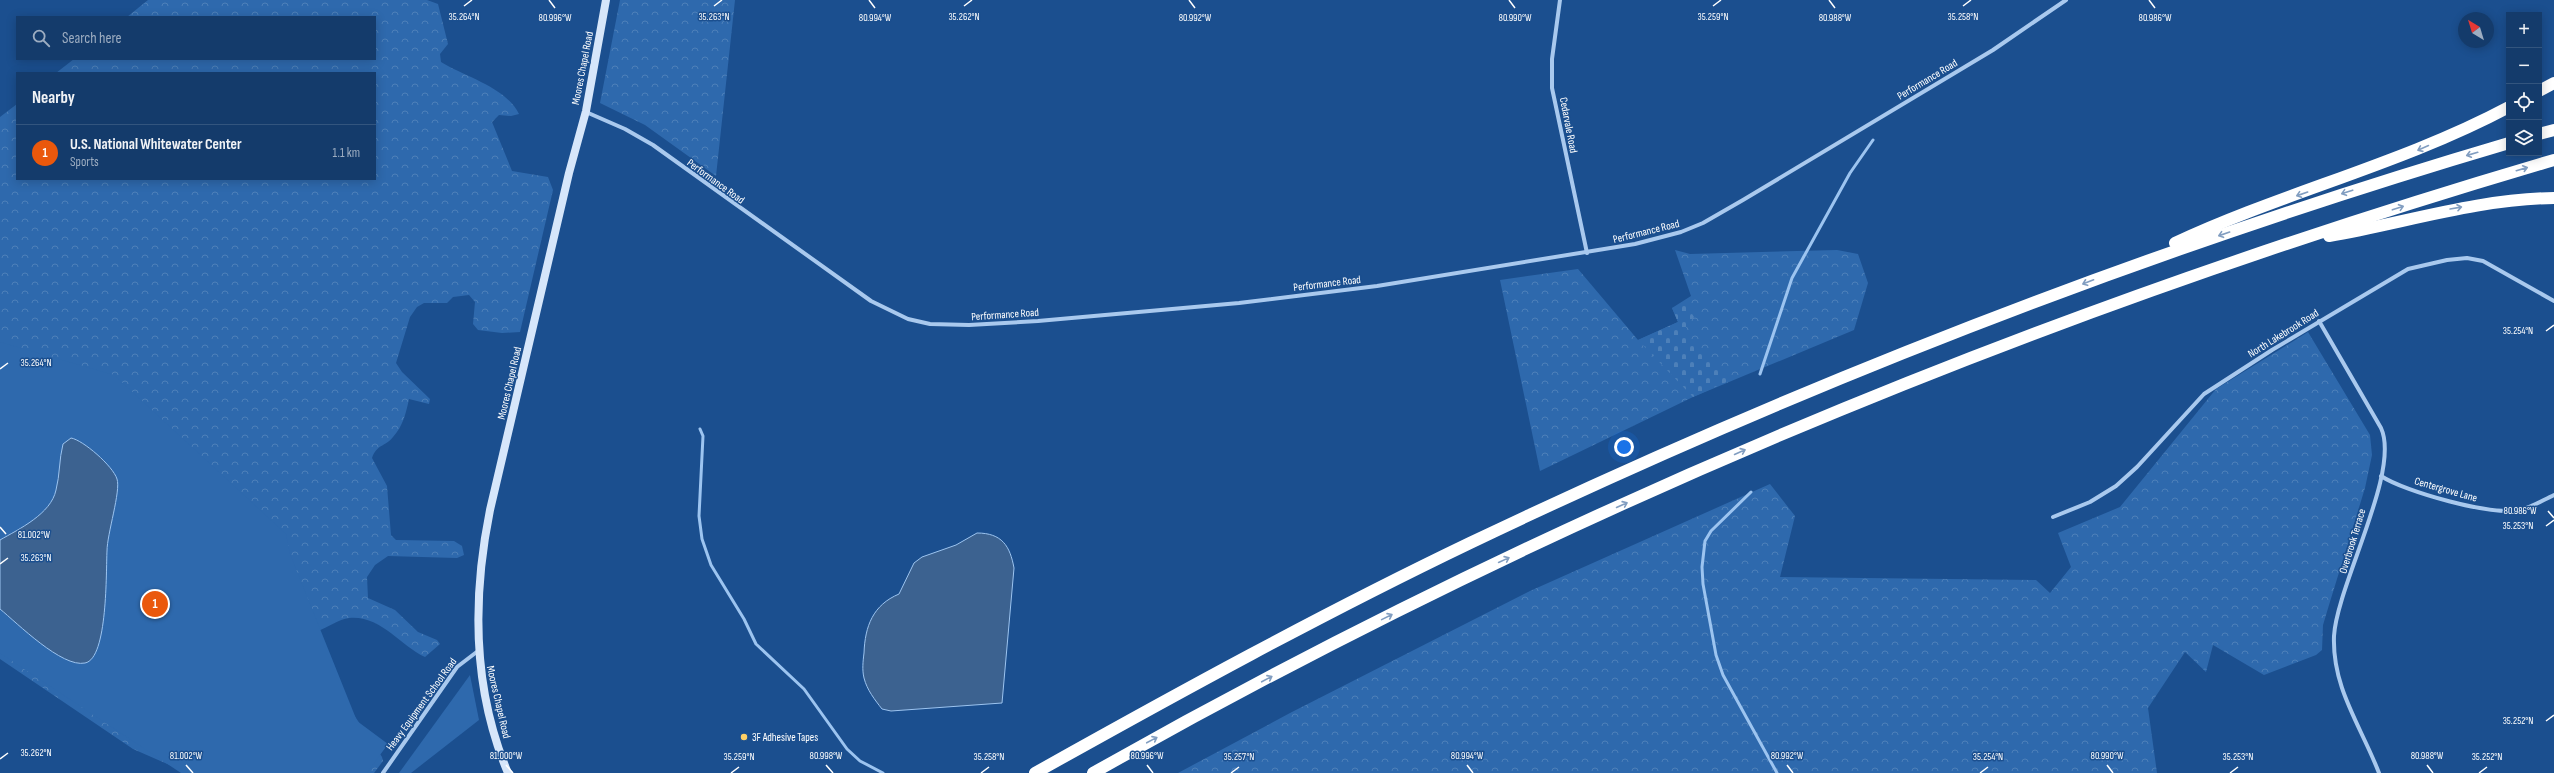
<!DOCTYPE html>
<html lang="en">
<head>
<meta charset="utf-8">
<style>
	:root { --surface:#143b6b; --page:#1d4271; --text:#f1f3f6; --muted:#9dadc1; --line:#33557e; --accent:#ea580c }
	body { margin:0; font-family:"Sofia Sans Condensed",sans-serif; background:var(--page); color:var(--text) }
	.controls { position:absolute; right:12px; top:12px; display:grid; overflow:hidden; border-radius:0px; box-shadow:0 2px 10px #0003 }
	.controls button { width:36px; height:36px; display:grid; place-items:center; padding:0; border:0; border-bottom:1px solid var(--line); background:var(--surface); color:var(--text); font:20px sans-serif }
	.compass { position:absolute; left:2458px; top:12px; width:36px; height:36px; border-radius:50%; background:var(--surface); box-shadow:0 2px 10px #0003; rotate:322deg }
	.you { position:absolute; left:1624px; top:447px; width:14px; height:14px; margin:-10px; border:3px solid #fff; border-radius:50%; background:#1a73e8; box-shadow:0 0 0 6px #1a73e833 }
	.badge { display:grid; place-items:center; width:26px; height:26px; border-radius:50%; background:var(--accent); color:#fff; font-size:13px; font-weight:700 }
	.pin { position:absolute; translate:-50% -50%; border:2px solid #fff; box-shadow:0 1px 4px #0006 }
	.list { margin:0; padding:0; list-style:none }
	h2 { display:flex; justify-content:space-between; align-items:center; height:52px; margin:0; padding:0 16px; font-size:17px }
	h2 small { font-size:13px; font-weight:400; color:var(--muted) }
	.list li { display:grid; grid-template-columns:26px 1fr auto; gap:12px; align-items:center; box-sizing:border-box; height:56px; padding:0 16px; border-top:1px solid var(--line) }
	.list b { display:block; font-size:15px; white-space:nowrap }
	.list p { margin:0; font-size:13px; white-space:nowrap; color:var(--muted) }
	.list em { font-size:13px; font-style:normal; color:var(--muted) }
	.icon { flex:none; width:22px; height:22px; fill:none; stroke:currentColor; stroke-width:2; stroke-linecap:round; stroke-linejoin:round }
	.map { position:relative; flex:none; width:2554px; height:773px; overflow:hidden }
	.search { position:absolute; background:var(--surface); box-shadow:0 2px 10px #0003; left:16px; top:16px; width:360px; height:44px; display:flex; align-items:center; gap:10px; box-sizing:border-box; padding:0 14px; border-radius:0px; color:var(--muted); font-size:15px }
	.panel { position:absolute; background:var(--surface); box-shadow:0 2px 10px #0003; left:16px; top:72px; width:360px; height:108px; border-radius:0px }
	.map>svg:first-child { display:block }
	.forest { fill:url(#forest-crowns) }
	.cemetery { fill:url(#cemetery-stones) }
	.pitch { fill:#2e69ad }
	.water { fill:#3c6290; stroke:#9cc4f0 }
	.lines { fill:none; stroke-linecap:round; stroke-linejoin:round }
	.stream { stroke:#9cc4f0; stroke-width:3 }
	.minor { stroke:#a9c9ee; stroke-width:4 }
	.secondary { stroke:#d6e6fa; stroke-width:8 }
	.motorway { stroke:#fff; stroke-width:12 }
	.oneway { stroke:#829ec1 }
	.ticks { fill:none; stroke:#fff; stroke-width:1.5 }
	.poi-dot { fill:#ffd166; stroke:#1b4f8f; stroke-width:1.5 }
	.labels { text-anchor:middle; stroke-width:3; stroke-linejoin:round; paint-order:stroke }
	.street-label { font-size:11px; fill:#fff; stroke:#1b4f8f }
	.poi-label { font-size:11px; fill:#fff; stroke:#1b4f8f; text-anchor:start }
	.ticks-label { font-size:10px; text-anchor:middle; fill:#fff; stroke:#1b4f8f; stroke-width:3; stroke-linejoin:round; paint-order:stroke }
</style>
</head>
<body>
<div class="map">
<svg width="2554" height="773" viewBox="0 0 2554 773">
	<defs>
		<pattern id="forest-crowns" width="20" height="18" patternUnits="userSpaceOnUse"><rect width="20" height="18" fill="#2e69ad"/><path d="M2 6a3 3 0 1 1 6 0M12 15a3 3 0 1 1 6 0" fill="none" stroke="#4d80b9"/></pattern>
		<pattern id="cemetery-stones" width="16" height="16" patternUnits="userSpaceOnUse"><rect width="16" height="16" fill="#2e69ad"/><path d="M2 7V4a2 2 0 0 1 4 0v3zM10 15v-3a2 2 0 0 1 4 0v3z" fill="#4d80b9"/></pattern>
	</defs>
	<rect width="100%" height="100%" fill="#1b4f8f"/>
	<g class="forest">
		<path d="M148 0H427L438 4 448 44 440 54 441 62C465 77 506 87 519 114L511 116 499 115 492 122 512 171 548 177 553 190 520 332 502 333 478 330 473 324 475 302 469 295 453 297 447 303H424L417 307 410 317 396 363 402 372 430 399 429 404 409 399C406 413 403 426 393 437 385 447 377 444 372 458L387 486 391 535 396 540 454 541 462 546 464 555 457 558 388 556 375 565 367 577 368 598 395 610 418 632 437 640 440 644 425 657C399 645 381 615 349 618 339 619 327 628 318 631L324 670 382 757 383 761 374 773H188L133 749 0 659V117L17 104V179H375V73H56L74 59H375V17H127Z"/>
		<polygon points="620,0 735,0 716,176 645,125 600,103"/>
		<polygon points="1675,250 1690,254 1837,250 1858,254 1868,283 1854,330 1693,397 1540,471 1500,280 1578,269 1638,340 1678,322 1672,308 1691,296"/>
		<polygon points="2308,332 2370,435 2372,455 2365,488 2329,605 2323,625 2322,650 2316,655 2264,675 2213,645 2206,672 2185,652 2148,708 2157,773 1178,773 1290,713 1530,591 1770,484 1795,516 1780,577 2036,580 2050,593 2071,567 2058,533 2120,507 2216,389"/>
	</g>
	<polygon class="cemetery" points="1686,304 1694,317 1685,329 1698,351 1731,380 1693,397 1638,340 1678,322 1672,308"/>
	<g class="pitch">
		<polygon points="0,342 114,375 286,534 290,554 357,721 388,744 367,773 181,773 0,653"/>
		<polygon points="470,675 479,720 411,773 399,773"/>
	</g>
	<g class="water">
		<path d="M71 438C83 440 113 466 117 479 121 491 107 534 107 551 106 570 108 659 85 663 62 668 17 623 0 609V540C19 529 51 514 56 490 60 475 59 459 63 444Z"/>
		<path d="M977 533C1002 533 1010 546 1014 568L1002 703 891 711 882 709C875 700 867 690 864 678 862 670 863 661 864 653 865 626 873 605 899 594L914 563 922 557 956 545Z"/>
	</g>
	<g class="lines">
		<g class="stream">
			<polyline points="1760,374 1792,278 1850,173 1873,140"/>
			<polyline points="700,429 703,436 699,516 702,539 711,565 744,619 756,644 804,689 847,749 860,761 883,773"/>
			<polyline points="1751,492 1711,531 1705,541 1702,567 1703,584 1716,655 1723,675 1777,773"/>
		</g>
		<g class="minor">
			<polyline points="1560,0 1552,59 1552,88 1587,253"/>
			<polyline points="586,112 625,129 653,145 871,301 908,319 930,324 969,325 1038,321 1239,303 1377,286 1635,244 1681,232 1703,223 1743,200 1993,50 2066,0"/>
			<path d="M2319 321 2381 428C2401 471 2337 585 2334 636 2332 688 2361 726 2379 773"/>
			<path d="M2381 476C2405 492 2492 516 2520 510 2532 507 2543 500 2554 495"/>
			<polyline points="2053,517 2090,502 2116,486 2137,467 2204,394 2272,350 2408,269 2447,260 2467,258 2483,261 2554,301"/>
			<polyline points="383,773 457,667 478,651"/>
		</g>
		<path class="secondary" d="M508 773C472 688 472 599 490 510L569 173 586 111 606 0"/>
		<g class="motorway">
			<polyline points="2539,91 2554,83"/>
			<polyline points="2539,134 2554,130"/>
			<path d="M2329 236C2404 223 2477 199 2554 198"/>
			<path d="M2175 243C2284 192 2402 164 2509 107"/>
			<path d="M1035 773C1178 693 1322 614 1470 543 1805 383 2153 248 2509 143"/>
			<path d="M1093 773C1554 512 2046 309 2554 160"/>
		</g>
	</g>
	<defs><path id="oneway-shaft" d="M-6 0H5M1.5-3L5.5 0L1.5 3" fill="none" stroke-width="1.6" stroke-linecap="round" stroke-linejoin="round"/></defs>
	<g class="oneway">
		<use href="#oneway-shaft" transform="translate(2423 148) rotate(156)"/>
		<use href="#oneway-shaft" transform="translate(2472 154) rotate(164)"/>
		<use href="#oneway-shaft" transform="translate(2522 169) rotate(-16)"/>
		<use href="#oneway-shaft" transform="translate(2347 192) rotate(162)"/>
		<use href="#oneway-shaft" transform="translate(2302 194) rotate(161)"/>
		<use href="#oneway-shaft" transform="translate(2398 208) rotate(-18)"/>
		<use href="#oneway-shaft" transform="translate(2456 208) rotate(-10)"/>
		<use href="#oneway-shaft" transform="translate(2224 234) rotate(161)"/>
		<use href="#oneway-shaft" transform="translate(2088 282) rotate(159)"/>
		<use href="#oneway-shaft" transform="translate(1740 452) rotate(-24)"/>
		<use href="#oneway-shaft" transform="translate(1622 505) rotate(-24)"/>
		<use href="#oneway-shaft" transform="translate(1504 560) rotate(-25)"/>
		<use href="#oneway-shaft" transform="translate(1387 617) rotate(-26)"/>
		<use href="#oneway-shaft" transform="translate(1267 679) rotate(-28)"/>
		<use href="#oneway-shaft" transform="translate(1152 740) rotate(-28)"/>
	</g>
	<path class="ticks" d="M549 0 555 8M869 0 875 8M1189 0 1195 8M1509 0 1515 8M1829 0 1835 8M2149 0 2155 8M464 6 472 0M714 6 722 0M964 6 972 0M1713 6 1721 0M1963 6 1971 0M2546 331 2554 325M0 369 8 363M2548 511 2554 518M2546 526 2554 520M0 527 6 534M0 564 8 558M2546 721 2554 715M0 759 8 753M186 765 193 773M506 765 513 773M826 765 833 773M1147 765 1153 773M1467 765 1473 773M1787 765 1793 773M2107 765 2113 773M2427 765 2433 773M731 773 739 767M981 773 989 767M1231 773 1239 767M1980 773 1988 767M2230 773 2238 767M2479 773 2487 767"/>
	<circle class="poi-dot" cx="744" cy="737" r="4"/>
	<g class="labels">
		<g class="street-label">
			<text transform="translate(582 68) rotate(-79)" y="4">Moores Chapel Road</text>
			<text transform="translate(1927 79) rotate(-31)" y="4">Performance Road</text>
			<text transform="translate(1569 125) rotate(79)" y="4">Cedarvale Road</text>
			<text transform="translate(716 181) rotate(36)" y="4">Performance Road</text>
			<text transform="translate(1646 231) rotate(-14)" y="4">Performance Road</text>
			<text transform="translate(1327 283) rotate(-7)" y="4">Performance Road</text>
			<text transform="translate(1005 314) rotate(-4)" y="4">Performance Road</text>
			<text transform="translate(2283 333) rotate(-32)" y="4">North Lakebrook Road</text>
			<text transform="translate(509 383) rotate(-77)" y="4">Moores Chapel Road</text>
			<text transform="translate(2446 489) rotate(16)" y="4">Centergrove Lane</text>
			<text transform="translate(2352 541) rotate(-73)" y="4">Overbrook Terrace</text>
			<text transform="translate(499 702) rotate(77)" y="4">Moores Chapel Road</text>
			<text transform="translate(421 704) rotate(-54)" y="4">Heavy Equipment School Road</text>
		</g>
		<g class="poi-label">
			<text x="752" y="741">3F Adhesive Tapes</text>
		</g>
	</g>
	<g class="ticks-label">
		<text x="464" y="20">35.264°N</text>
		<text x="714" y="20">35.263°N</text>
		<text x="964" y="20">35.262°N</text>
		<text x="1713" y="20">35.259°N</text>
		<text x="1963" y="20">35.258°N</text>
		<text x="875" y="21">80.994°W</text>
		<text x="1515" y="21">80.990°W</text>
		<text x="2155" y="21">80.986°W</text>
		<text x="555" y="21">80.996°W</text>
		<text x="1195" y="21">80.992°W</text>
		<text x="1835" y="21">80.988°W</text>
		<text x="2518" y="334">35.254°N</text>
		<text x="36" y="366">35.264°N</text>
		<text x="2520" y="514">80.986°W</text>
		<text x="2518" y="529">35.253°N</text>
		<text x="34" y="538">81.002°W</text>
		<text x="36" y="561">35.263°N</text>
		<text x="2518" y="724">35.252°N</text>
		<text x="36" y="756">35.262°N</text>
		<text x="186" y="759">81.002°W</text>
		<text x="506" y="759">81.000°W</text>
		<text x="826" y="759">80.998°W</text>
		<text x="1147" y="759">80.996°W</text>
		<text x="1467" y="759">80.994°W</text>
		<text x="1787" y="759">80.992°W</text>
		<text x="2107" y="759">80.990°W</text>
		<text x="2427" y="759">80.988°W</text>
		<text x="739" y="760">35.259°N</text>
		<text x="989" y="760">35.258°N</text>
		<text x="1239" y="760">35.257°N</text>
		<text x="1988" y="760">35.254°N</text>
		<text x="2238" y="760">35.253°N</text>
		<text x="2487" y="760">35.252°N</text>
	</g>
</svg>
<div class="controls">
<button>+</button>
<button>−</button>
<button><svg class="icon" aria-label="locate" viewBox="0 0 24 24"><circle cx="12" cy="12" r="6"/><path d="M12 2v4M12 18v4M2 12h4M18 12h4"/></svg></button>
<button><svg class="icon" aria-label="layers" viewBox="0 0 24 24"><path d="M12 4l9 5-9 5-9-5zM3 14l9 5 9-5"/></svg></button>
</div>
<svg class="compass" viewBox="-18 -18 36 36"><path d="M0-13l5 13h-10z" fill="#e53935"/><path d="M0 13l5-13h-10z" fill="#9dadc1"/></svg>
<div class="you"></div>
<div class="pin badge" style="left:155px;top:604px">1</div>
<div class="search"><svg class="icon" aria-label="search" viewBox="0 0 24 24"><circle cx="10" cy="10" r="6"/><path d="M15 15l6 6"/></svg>Search here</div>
<section class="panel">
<h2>Nearby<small></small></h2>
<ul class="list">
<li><span class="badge">1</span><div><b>U.S. National Whitewater Center</b><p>Sports</p></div><em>1.1 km</em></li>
</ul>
</section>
</div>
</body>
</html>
